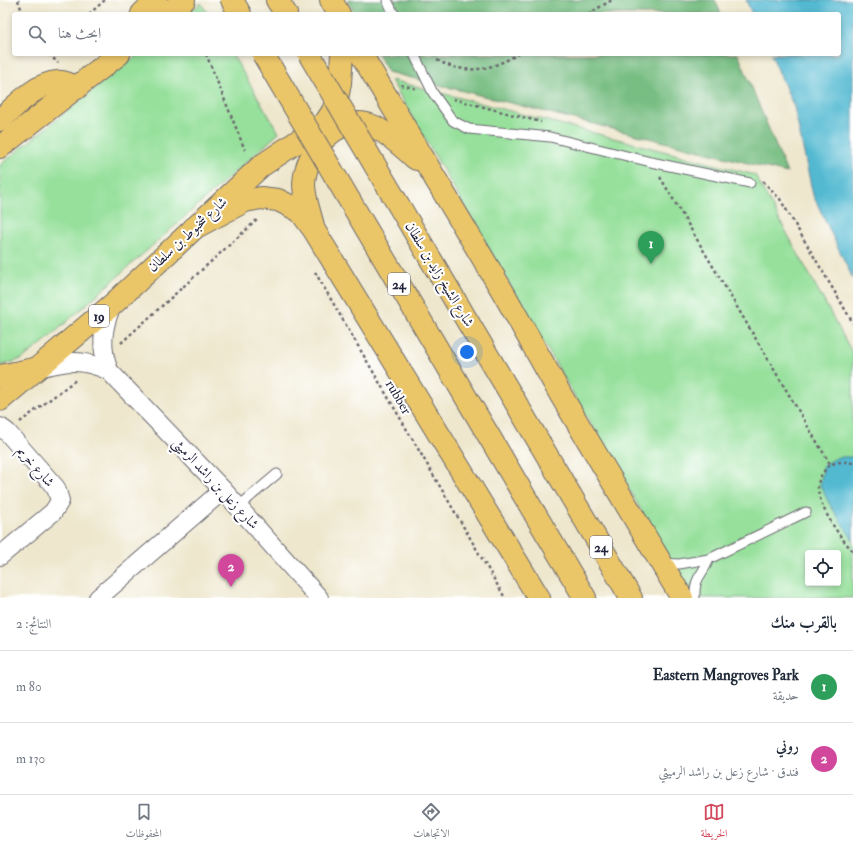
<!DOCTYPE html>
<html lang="ar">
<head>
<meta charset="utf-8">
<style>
	:root { --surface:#fff; --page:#f6f6f7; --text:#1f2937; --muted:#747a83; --line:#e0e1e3; --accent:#d1495b }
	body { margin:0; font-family:"IM FELL Double Pica",Amiri,serif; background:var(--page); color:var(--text); direction:rtl }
	.controls { position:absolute; right:12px; bottom:12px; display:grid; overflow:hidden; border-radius:4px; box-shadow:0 2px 6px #0003 }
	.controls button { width:36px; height:36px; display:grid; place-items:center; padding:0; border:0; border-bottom:1px solid var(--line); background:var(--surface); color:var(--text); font:20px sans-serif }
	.you { position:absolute; left:467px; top:352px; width:14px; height:14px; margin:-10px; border:3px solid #fff; border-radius:50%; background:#1a73e8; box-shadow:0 0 0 6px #1a73e833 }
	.badge { display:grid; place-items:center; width:26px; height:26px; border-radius:50%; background:var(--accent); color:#fff; font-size:13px; font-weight:700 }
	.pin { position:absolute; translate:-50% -33px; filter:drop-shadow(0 1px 2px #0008) }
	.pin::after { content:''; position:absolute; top:21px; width:14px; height:12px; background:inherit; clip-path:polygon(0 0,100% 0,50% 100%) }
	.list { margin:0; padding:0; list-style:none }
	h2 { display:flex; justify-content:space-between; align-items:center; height:52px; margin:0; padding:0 16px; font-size:17px }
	h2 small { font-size:13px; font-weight:400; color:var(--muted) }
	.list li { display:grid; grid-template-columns:26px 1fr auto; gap:12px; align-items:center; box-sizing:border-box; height:72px; padding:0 16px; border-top:1px solid var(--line) }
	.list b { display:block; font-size:15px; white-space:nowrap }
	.list p { margin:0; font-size:13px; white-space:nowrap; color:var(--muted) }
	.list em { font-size:13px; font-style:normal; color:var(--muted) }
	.icon { flex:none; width:22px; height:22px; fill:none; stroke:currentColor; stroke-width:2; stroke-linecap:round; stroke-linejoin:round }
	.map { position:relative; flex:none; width:853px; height:598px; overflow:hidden; direction:ltr }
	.search { position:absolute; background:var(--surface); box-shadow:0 2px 6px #0003; left:12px; right:12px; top:12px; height:44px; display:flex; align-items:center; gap:10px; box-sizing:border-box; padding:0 14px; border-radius:4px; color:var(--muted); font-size:15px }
	.sheet { height:196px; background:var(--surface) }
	nav { display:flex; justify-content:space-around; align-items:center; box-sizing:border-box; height:56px; border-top:1px solid var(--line); background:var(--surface); font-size:11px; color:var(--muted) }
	nav a { display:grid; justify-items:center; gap:2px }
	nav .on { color:var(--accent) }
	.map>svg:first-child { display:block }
	.green { fill:#96e09b; stroke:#5c816b; fill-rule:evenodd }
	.forest { fill:#78be83; stroke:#4d705f }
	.water { fill:#52b9d1; stroke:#3a6e86 }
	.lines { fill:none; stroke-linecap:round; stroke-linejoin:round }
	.service-casing { stroke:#69676e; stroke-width:11 }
	.minor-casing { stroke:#69676e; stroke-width:20 }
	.primary-casing { stroke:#69676e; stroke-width:24 }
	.trunk-casing { stroke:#69676e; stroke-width:24 }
	.path { stroke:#69676e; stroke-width:2.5; stroke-dasharray:3 3; stroke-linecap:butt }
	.service { stroke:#fff; stroke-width:9 }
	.minor { stroke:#fff; stroke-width:18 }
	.primary { stroke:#ebc669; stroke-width:22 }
	.trunk { stroke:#ebc669; stroke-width:22 }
	.trunk-bridge-casing { stroke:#69676e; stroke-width:24; stroke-linecap:butt }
	.trunk-bridge { stroke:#ebc669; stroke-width:22 }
	.labels { text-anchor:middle; stroke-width:4; stroke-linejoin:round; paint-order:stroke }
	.shield { fill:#fff; stroke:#646476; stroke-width:1 }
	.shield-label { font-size:13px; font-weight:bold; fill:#22223b }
	.street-label { font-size:14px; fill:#22223b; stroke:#fff }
</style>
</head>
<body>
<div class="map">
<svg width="853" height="598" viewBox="0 0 853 598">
	<rect width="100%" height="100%" fill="#fff"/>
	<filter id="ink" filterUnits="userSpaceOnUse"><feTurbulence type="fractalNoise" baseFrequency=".025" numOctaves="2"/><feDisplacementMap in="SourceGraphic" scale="8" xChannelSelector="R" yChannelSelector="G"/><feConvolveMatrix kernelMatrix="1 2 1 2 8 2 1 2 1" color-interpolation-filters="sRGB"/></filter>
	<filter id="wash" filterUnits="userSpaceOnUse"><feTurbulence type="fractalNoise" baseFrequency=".012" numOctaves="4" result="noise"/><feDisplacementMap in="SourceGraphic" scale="16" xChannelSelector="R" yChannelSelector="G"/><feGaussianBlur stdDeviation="0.9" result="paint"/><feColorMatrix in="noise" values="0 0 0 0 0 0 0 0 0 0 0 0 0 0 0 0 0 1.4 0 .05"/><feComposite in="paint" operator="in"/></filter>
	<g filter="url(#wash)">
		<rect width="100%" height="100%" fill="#eee7cd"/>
		<g class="green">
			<polygon points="201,3 208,14 187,14"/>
			<polygon points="138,54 232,54 279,133 44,342 22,359 0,366 0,165"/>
			<path d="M391 80 755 175 853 354V598H692ZM808 553H838V583H808Z"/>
		</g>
		<g class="forest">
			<polygon points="347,0 715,0 721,14 355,14"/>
			<polygon points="378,54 738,54 787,173 388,72"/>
		</g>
		<g class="water">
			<polygon points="746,0 853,0 853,279 813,195 794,107 771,54 839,54 839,14 752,14"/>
			<polygon points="838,457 851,457 853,459 853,540 830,505 820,485 824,465"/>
		</g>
	</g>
	<g filter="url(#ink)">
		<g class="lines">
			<g class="service-casing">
				<g id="service">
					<polyline points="387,0 394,14"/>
					<polyline points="414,54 433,93 453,121 469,129 550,137 651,162 750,183"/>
					<polyline points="238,507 277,474"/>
					<polyline points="663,563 679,564 709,559 806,512"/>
					<path d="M695 598C694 576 702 577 709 559"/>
				</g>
			</g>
			<g class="minor-casing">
				<g id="minor">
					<path d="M38 368C66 361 82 358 109 371L223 490 319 598"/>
					<path d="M109 371C100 348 102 328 112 305"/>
					<polyline points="0,427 7,432 56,488 60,501 53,512 0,556"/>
					<polyline points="98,598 223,490"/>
				</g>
			</g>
			<g class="primary-casing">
				<g id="primary">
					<polyline points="331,0 339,14"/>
					<polyline points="142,14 156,0"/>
					<polyline points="167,14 184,0"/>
					<polyline points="361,54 503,292 562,397 682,598"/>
					<path d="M0 120C16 106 35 84 57 82 64 81 71 85 77 88"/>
					<polyline points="0,147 119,54"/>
					<path d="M313 226C310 213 304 198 304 184 305 151 339 110 375 127 390 135 404 148 416 159"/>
					<polyline points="194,228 245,201 261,198 278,200 300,211 314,230 539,598"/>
					<polyline points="0,376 34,369"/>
					<polyline points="0,400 112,305 261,166 325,123 333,111 337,99 340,83 342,54"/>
				</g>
			</g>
			<g class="trunk-casing">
				<g id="trunk">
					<polyline points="232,0 240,14"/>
					<polyline points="277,0 286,14"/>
					<polyline points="571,496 631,598"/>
					<polyline points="535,514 585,598"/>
				</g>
			</g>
			<g class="path">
				<polyline points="18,0 23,14"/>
				<polyline points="89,14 105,0"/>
				<polyline points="588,14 612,0"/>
				<polyline points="49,54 58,63"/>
				<polyline points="206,54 245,150"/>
				<path d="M437 60C466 76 491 70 518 54"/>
				<polyline points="401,85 418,89"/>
				<polyline points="453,99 541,122"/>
				<polyline points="660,177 830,464"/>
				<polyline points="763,181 780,199 853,323"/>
				<polyline points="315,272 505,598"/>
				<polyline points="121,343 258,219"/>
				<polyline points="20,422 77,379"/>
				<path d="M853 463C843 461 832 461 825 470 821 475 818 480 818 487 818 506 840 538 853 551"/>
			</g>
			<use href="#service" class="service"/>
			<use href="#minor" class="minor"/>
			<use href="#primary" class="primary"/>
			<use href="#trunk" class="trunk"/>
			<g class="trunk-bridge-casing">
				<g id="trunk-bridge">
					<polyline points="263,54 535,514"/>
					<polyline points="309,54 571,496"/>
				</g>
			</g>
			<use href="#trunk-bridge" class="trunk-bridge"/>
		</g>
	</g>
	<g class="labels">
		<g class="shield">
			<rect x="388" y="273" width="22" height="22" rx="3"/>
			<rect x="89" y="305" width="20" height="22" rx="3"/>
			<rect x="590" y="536" width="22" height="22" rx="3"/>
		</g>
		<g class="shield-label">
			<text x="399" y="289">24</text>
			<text x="99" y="321">19</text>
			<text x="601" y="552">24</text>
		</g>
		<g class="street-label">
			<text transform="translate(187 234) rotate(-43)" y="5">شارع شخبوط بن سلطان</text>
			<text transform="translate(440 274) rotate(59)" y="5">شارع الشيخ زايد بن سلطان</text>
			<text transform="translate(399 397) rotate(60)" y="5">rubber</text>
			<text transform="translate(36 466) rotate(49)" y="5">شارع خريم</text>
			<text transform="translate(216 483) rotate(47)" y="5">شارع زعل بن راشد الرميثي</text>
		</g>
	</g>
</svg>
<div class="controls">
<button><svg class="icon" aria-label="locate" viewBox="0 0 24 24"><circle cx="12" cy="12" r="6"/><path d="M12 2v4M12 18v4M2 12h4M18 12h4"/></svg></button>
</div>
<div class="you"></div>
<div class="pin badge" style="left:651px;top:264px;background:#2e9e5b">1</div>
<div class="pin badge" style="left:231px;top:587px;background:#d1479c">2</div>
<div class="search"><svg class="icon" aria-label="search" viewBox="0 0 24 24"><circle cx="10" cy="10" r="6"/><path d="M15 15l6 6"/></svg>ابحث هنا</div>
</div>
<section class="sheet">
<h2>بالقرب منك<small>النتائج: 2</small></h2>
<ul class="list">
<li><span class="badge" style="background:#2e9e5b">1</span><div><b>Eastern Mangroves Park</b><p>حديقة</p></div><em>80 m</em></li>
<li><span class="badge" style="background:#d1479c">2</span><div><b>روني</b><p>فندق · شارع زعل بن راشد الرميثي</p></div><em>130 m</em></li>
</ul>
</section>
<nav>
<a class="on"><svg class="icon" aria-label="map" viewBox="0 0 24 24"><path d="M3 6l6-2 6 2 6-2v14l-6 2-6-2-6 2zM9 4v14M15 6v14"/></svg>الخريطة</a>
<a><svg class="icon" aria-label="directions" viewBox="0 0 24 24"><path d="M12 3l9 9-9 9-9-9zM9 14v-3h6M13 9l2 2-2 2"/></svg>الاتجاهات</a>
<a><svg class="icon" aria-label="saved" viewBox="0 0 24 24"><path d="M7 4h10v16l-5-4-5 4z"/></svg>المحفوظات</a>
</nav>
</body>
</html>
